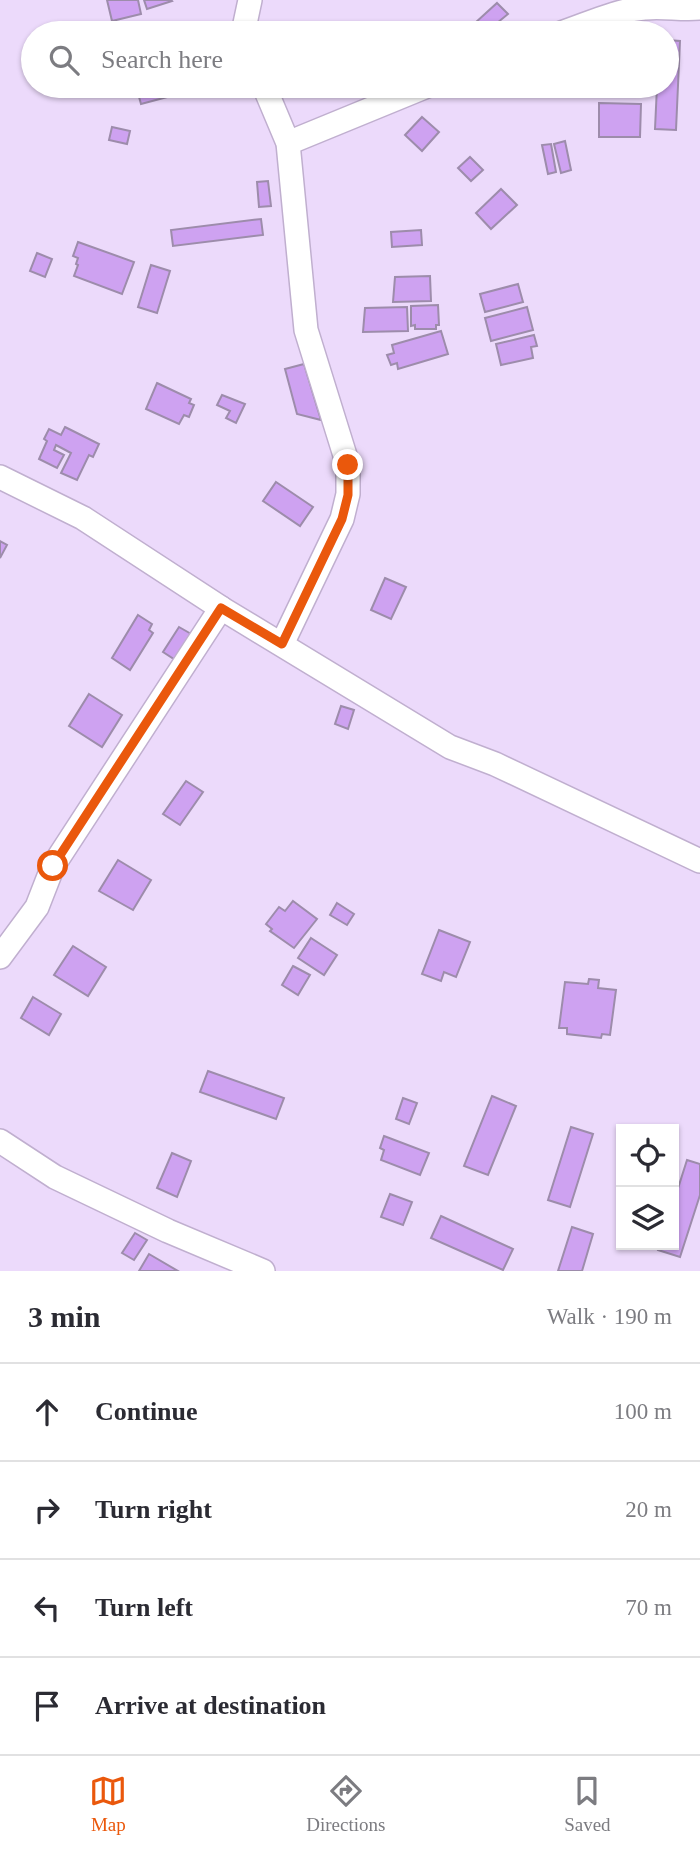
<!DOCTYPE html>
<html lang="en">
<head>
<meta charset="utf-8">
<style>
	:root { --surface:#fff; --page:#f7f7f7; --text:#2b2b33; --muted:#7c7c81; --line:#e1e1e2; --accent:#ea580c }
	body { margin:0; font-family:"Times New Roman",serif; background:var(--page); color:var(--text) }
	.controls { position:absolute; right:21px; bottom:21px; display:grid; overflow:hidden; border-radius:0px; box-shadow:0 2px 5px #0004 }
	.controls button { width:63px; height:63px; display:grid; place-items:center; padding:0; border:0; border-bottom:2px solid var(--line); background:var(--surface); color:var(--text); font:35px sans-serif }
	.stop { position:absolute; width:21px; height:21px; margin:-16px; border:5px solid #ea580c; border-radius:50%; background:#fff }
	.stop.end { background:#ea580c; border-color:#fff; box-shadow:0 2px 7px #0008 }
	.list { margin:0; padding:0; list-style:none }
	h2 { display:flex; justify-content:space-between; align-items:center; height:91px; margin:0; padding:0 28px; font-size:30px }
	h2 small { font-size:23px; font-weight:400; color:var(--muted) }
	.list li { display:grid; grid-template-columns:46px 1fr auto; gap:21px; align-items:center; box-sizing:border-box; height:98px; padding:0 28px; border-top:2px solid var(--line) }
	.list b { display:block; font-size:26px; white-space:nowrap }
	.list em { font-size:23px; font-style:normal; color:var(--muted) }
	.icon { flex:none; width:38px; height:38px; fill:none; stroke:currentColor; stroke-width:2; stroke-linecap:round; stroke-linejoin:round }
	.map { position:relative; flex:none; width:700px; height:1271px; overflow:hidden }
	.search { position:absolute; background:var(--surface); box-shadow:0 2px 5px #0004; left:21px; right:21px; top:21px; height:77px; display:flex; align-items:center; gap:18px; box-sizing:border-box; padding:0 24px; border-radius:38px; color:var(--muted); font-size:26px }
	.sheet { height:483px; background:var(--surface) }
	nav { display:flex; justify-content:space-around; align-items:center; box-sizing:border-box; height:98px; border-top:2px solid var(--line); background:var(--surface); font-size:19px; color:var(--muted) }
	nav a { display:grid; justify-items:center; gap:4px }
	nav .on { color:var(--accent) }
	.map>svg:first-child { display:block }
	.building { fill:#cea2f1; stroke:#9d8cab; stroke-width:2 }
	.lines { fill:none; stroke-linecap:round; stroke-linejoin:round }
	.street-casing { stroke:#c0afcf; stroke-width:26 }
	.street { stroke:#fff; stroke-width:23 }
	.route { stroke:#ea580c; stroke-width:9 }
</style>
</head>
<body>
<div class="map">
<svg width="700" height="1271" viewBox="0 0 700 1271">
	<rect width="100%" height="100%" fill="#ecdafb"/>
	<g class="building">
		<polygon points="107,0 138,0 141,14 112,21"/>
		<polygon points="144,0 171,0 172,1 147,9"/>
		<polygon points="497,3 508,14 485,33 475,23"/>
		<polygon points="667,40 680,41 676,130 655,129 657,86 667,86"/>
		<polygon points="136,86 168,86 171,96 141,104"/>
		<polygon points="599,103 641,104 640,137 599,137"/>
		<polygon points="422,117 439,132 422,151 405,135"/>
		<polygon points="112,127 130,131 127,144 109,140"/>
		<polygon points="565,141 571,170 561,173 554,144"/>
		<polygon points="551,144 556,172 548,174 542,145"/>
		<polygon points="470,157 483,170 471,181 458,168"/>
		<polygon points="268,181 271,206 259,207 257,182"/>
		<polygon points="501,189 517,205 491,229 476,213"/>
		<polygon points="261,219 263,235 173,246 171,230"/>
		<polygon points="421,230 422,245 392,247 391,232"/>
		<polygon points="78,242 134,262 122,294 74,276 78,265 76,264 78,258 73,256"/>
		<polygon points="37,253 52,259 45,277 30,271"/>
		<polygon points="151,265 170,271 157,313 138,307"/>
		<polygon points="430,276 431,301 393,302 395,277"/>
		<polygon points="518,284 523,302 485,312 480,294"/>
		<polygon points="438,305 439,325 436,325 436,329 415,329 415,325 411,326 411,306"/>
		<polygon points="407,307 408,331 363,332 365,308"/>
		<polygon points="527,307 533,330 491,341 485,318"/>
		<polygon points="441,331 448,354 398,369 397,363 391,365 387,355 394,353 392,345"/>
		<polygon points="534,335 537,346 531,347 533,358 501,365 496,344"/>
		<polygon points="304,364 321,420 297,414 285,369"/>
		<polygon points="157,383 191,399 189,403 194,405 189,417 184,415 179,424 146,409"/>
		<polygon points="222,395 245,404 236,423 226,418 230,411 217,405"/>
		<polygon points="65,427 99,444 93,457 89,455 77,480 61,473 71,453 56,445 54,450 64,455 57,468 39,459 47,441 44,439 49,429 61,435"/>
		<polygon points="276,482 313,507 300,526 263,501"/>
		<polygon points="0,541 7,545 0,558"/>
		<polygon points="385,578 406,587 391,619 371,610"/>
		<polygon points="138,615 152,624 149,630 153,633 130,670 112,658"/>
		<polygon points="179,627 193,635 177,661 163,652"/>
		<polygon points="89,694 122,715 102,747 69,726"/>
		<polygon points="341,706 354,710 348,729 335,724"/>
		<polygon points="186,781 203,792 180,825 163,814"/>
		<polygon points="118,860 151,880 133,910 99,891"/>
		<polygon points="293,901 317,919 294,948 270,931 272,929 266,924 279,907 285,911"/>
		<polygon points="337,903 354,914 347,925 330,915"/>
		<polygon points="439,930 470,942 456,977 444,972 441,981 422,974"/>
		<polygon points="311,938 337,955 324,975 298,958"/>
		<polygon points="73,946 106,967 88,996 54,975"/>
		<polygon points="293,966 310,975 298,995 282,985"/>
		<polygon points="589,979 599,980 598,988 616,990 610,1035 602,1034 601,1038 567,1034 567,1028 559,1028 565,982 588,984"/>
		<polygon points="33,997 61,1014 49,1035 21,1018"/>
		<polygon points="208,1071 284,1098 276,1119 200,1092"/>
		<polygon points="492,1096 516,1106 488,1175 464,1166"/>
		<polygon points="403,1098 417,1103 409,1124 396,1119"/>
		<polygon points="571,1127 593,1134 570,1207 548,1200"/>
		<polygon points="384,1136 429,1153 420,1175 381,1160 384,1150 380,1148"/>
		<polygon points="172,1153 191,1161 177,1197 157,1188"/>
		<polygon points="687,1160 700,1164 700,1195 680,1257 658,1250 659,1245 674,1245 674,1201"/>
		<polygon points="390,1194 412,1202 403,1225 381,1217"/>
		<polygon points="441,1216 513,1249 503,1270 431,1238"/>
		<polygon points="572,1227 593,1234 582,1271 558,1271"/>
		<polygon points="135,1233 147,1240 134,1260 122,1253"/>
		<polygon points="149,1254 178,1271 139,1271"/>
	</g>
	<g class="lines">
		<g class="street-casing">
			<g id="street">
				<polyline points="243,33 250,0"/>
				<path d="M561 33C588 24 617 10 645 8 663 6 682 10 700 8"/>
				<polyline points="264,86 288,143 306,330 348,465 348,494 342,519 282,644"/>
				<polyline points="288,143 427,86"/>
				<polyline points="0,477 83,518 221,608 450,747 495,764 700,861"/>
				<polyline points="0,957 37,907 53,866 221,608"/>
				<polyline points="0,1141 55,1177 168,1231 263,1271"/>
			</g>
		</g>
		<use href="#street" class="street"/>
	</g>
	<g class="lines">
		<polyline class="route" points="53,866 221,608 282,644 342,519 348,495 348,465"/>
	</g>
</svg>
<div class="controls">
<button><svg class="icon" aria-label="locate" viewBox="0 0 24 24"><circle cx="12" cy="12" r="6"/><path d="M12 2v4M12 18v4M2 12h4M18 12h4"/></svg></button>
<button><svg class="icon" aria-label="layers" viewBox="0 0 24 24"><path d="M12 4l9 5-9 5-9-5zM3 14l9 5 9-5"/></svg></button>
</div>
<div class="stop" style="left:53px;top:866px"></div>
<div class="stop end" style="left:348px;top:465px"></div>
<div class="search"><svg class="icon" aria-label="search" viewBox="0 0 24 24"><circle cx="10" cy="10" r="6"/><path d="M15 15l6 6"/></svg>Search here</div>
</div>
<section class="sheet">
<h2>3 min<small>Walk · 190 m</small></h2>
<ul class="list">
<li><svg class="icon" aria-label="ahead" viewBox="0 0 24 24"><path d="M12 20V5M6 11l6-6 6 6"/></svg><div><b>Continue</b></div><em>100 m</em></li>
<li><svg class="icon" aria-label="right" viewBox="0 0 24 24"><path d="M7 20v-9h11M14 6l5 5-5 5"/></svg><div><b>Turn right</b></div><em>20 m</em></li>
<li><svg class="icon" aria-label="left" viewBox="0 0 24 24"><path d="M17 20v-9H6M10 6l-5 5 5 5"/></svg><div><b>Turn left</b></div><em>70 m</em></li>
<li><svg class="icon" aria-label="arrive" viewBox="0 0 24 24"><path d="M6 21V4h12l-3 4 3 4H6"/></svg><div><b>Arrive at destination</b></div></li>
</ul>
</section>
<nav>
<a class="on"><svg class="icon" aria-label="map" viewBox="0 0 24 24"><path d="M3 6l6-2 6 2 6-2v14l-6 2-6-2-6 2zM9 4v14M15 6v14"/></svg>Map</a>
<a><svg class="icon" aria-label="directions" viewBox="0 0 24 24"><path d="M12 3l9 9-9 9-9-9zM9 14v-3h6M13 9l2 2-2 2"/></svg>Directions</a>
<a><svg class="icon" aria-label="saved" viewBox="0 0 24 24"><path d="M7 4h10v16l-5-4-5 4z"/></svg>Saved</a>
</nav>
</body>
</html>
